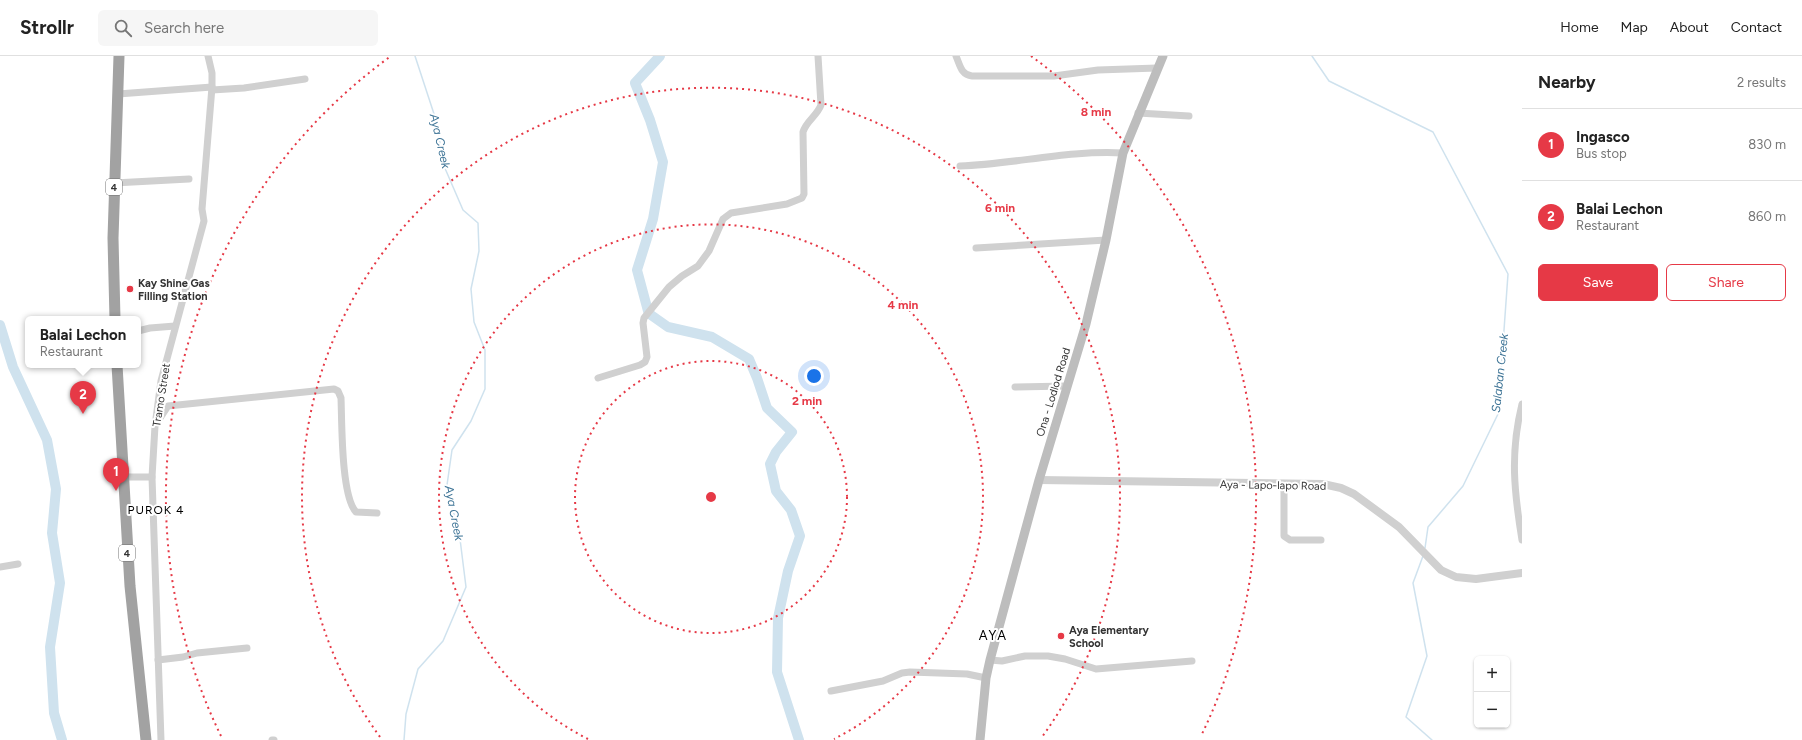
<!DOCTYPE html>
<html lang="en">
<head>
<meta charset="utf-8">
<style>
	:root { --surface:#fff; --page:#f6f6f6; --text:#222; --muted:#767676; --line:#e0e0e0; --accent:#e63946 }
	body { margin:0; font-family:Figtree,sans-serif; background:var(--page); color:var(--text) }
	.controls { position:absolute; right:12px; bottom:12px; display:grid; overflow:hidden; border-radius:6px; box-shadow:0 1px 3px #0004 }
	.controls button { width:36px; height:36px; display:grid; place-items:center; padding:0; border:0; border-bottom:1px solid var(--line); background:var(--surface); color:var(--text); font:20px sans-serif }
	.you { position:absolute; left:814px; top:320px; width:14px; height:14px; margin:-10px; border:3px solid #fff; border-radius:50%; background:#1a73e8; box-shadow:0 0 0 6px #1a73e833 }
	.badge { display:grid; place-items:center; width:26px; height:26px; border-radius:50%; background:var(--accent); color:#fff; font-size:13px; font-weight:700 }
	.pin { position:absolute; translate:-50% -33px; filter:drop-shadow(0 1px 2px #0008) }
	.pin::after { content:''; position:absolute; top:21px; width:14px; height:12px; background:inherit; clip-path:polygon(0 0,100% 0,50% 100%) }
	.popup { position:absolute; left:25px; top:260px; width:116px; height:52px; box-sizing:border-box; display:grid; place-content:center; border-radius:6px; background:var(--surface); filter:drop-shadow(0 1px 3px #0005); font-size:13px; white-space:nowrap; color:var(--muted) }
	.popup b { font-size:15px; color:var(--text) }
	.popup::after { content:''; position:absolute; left:50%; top:100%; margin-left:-8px; border:8px solid transparent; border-top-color:var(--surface) }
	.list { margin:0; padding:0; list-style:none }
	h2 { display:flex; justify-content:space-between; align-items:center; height:52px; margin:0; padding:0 16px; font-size:17px }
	h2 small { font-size:13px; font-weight:400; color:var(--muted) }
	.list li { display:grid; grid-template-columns:26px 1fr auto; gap:12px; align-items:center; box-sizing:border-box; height:72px; padding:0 16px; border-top:1px solid var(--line) }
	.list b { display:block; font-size:15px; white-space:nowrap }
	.list p { margin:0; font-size:13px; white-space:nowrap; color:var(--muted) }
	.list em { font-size:13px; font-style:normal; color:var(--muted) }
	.actions { display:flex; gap:8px; padding:12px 16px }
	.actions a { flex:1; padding:9px 0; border:1px solid var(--accent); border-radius:6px; text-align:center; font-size:14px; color:var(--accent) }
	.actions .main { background:var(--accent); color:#fff }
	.icon { flex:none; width:22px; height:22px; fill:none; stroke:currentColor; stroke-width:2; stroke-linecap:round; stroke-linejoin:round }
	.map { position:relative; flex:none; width:1522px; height:684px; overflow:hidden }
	header { display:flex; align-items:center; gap:24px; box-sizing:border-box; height:56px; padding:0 20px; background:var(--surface); border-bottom:1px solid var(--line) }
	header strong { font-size:19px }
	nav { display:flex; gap:22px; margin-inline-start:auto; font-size:14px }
	.search { width:280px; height:36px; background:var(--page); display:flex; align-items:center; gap:10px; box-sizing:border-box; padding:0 14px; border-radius:6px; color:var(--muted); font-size:15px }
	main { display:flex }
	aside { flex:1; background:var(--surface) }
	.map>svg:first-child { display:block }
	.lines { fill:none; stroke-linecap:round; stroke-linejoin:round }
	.stream { stroke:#cfe2ee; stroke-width:1.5 }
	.river { stroke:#cfe2ee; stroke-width:10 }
	.minor { stroke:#d0d0d0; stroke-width:7 }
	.tertiary { stroke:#d0d0d0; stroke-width:8 }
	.secondary { stroke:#bdbdbd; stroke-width:9 }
	.trunk { stroke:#a2a2a2; stroke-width:11 }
	.ring { fill:none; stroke:#e63946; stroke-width:2; stroke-dasharray:2 4 }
	.poi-dot { fill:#e63946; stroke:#fff; stroke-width:1.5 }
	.labels { text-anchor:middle; stroke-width:4; stroke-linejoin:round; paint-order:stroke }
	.shield { fill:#fff; stroke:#707070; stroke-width:1 }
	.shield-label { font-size:10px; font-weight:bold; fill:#333 }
	.poi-label { font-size:11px; font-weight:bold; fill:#333; stroke:#fff; text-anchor:start }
	.street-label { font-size:11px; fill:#333; stroke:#fff }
	.water-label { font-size:12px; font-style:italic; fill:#3f7597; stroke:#fff }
	.neighbourhood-label { font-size:12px; letter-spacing:1px; fill:#000; stroke:#fff }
	.quarter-label { font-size:13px; letter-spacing:1px; fill:#000; stroke:#fff }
	.centre { fill:#e63946; stroke:#fff; stroke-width:2 }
	.ring-label { font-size:12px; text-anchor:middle; font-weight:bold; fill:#e63946; stroke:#fff; stroke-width:4; stroke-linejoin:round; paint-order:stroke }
</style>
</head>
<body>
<header>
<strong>Strollr</strong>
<div class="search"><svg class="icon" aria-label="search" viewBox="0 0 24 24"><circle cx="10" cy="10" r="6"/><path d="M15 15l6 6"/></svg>Search here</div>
<nav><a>Home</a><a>Map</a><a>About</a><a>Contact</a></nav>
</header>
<main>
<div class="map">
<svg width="1522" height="684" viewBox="0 0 1522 684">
	<rect width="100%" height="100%" fill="#fff"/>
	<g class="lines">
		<g class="stream">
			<polyline points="1312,0 1329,25 1433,76 1508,218 1498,358 1463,430 1428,471 1425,492"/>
			<polyline points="1423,500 1413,527 1427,600 1406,661 1432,684"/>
			<polyline points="404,684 406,658 418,613 443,585 466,531 460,483 447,429 452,394 471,365 485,333 485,294 474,266 471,233 479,195 478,167 463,154 444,110 436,64 415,0"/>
		</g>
		<g class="river">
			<polyline points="660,0 635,27 650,64 663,106 653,163 637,214 648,255 651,259 668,271 712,281 749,303 757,322 767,352 792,376 776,396 770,408 776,435 791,454 800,480 788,515 778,562 777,616 799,684"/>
			<polyline points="0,269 13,311 47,384 56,433 52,477 60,527 50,591 54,657 62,684"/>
		</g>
		<g class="minor">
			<path d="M956 0C960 9 961 19 972 20H1054L1098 14 1157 12"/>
			<polyline points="212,34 244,32 305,23"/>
			<polyline points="118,38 212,31"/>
			<polyline points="1138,57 1189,60"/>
			<path d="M960 110C1015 108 1068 94 1123 97"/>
			<polyline points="114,127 189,123"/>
			<polyline points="976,192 1106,184"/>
			<polyline points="138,275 150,272 175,270"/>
			<path d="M598 322 640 309 645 306 647 301 643 267 644 262 669 231 682 220 698 210 709 195 723 163 731 157 787 148 802 142 804 138 803 76C806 65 817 60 821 49L818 0"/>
			<polyline points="1015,331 1067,330"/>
			<path d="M1522 348C1510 397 1514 435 1522 484"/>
			<path d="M156 368 168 350 334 333 338 335 341 342C342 366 341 440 356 456L377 457"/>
			<polyline points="123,421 152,421"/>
			<polyline points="1284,428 1284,480 1290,484 1321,484"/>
			<polyline points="0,511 18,508"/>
			<polyline points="158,604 183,601 197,597 247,592"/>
			<polyline points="990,604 1002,605 1025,600 1048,600 1065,603 1096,613 1192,605"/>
			<polyline points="831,635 883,625 902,617 910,616 967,618 986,622"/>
			<polyline points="161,684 152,421 155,370 161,325 204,165 202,153 212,31 212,17 208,0"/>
			<polyline points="272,684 274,684"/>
		</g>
		<polyline class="tertiary" points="1039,424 1323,428 1341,432 1354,438 1399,471 1441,514 1456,521 1476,523 1522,517"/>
		<polyline class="secondary" points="980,684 986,622 990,604 1039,424 1086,268 1106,184 1123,97 1163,0"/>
		<g class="trunk">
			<polyline points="115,263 113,182 119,0"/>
			<polyline points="117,309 130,530 146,684"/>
		</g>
	</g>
	<g class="ring">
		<circle cx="711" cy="441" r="136"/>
		<path d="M588 683A272 272 0 1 1 834 683"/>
		<path d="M380 681A409 409 0 1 1 1042 681"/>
		<path d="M221 680A545 545 0 0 1 391 0M1031 0A545 545 0 0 1 1201 680"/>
	</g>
	<g class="poi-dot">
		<circle cx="130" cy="233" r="4"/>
		<circle cx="1061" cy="580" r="4"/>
	</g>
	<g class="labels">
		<g class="shield">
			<rect x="106" y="123" width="16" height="16" rx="3"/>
			<rect x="119" y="489" width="16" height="16" rx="3"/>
		</g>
		<g class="shield-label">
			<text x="114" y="135">4</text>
			<text x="127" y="501">4</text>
		</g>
		<g class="poi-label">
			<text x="138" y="231">Kay Shine Gas<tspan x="138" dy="13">Filling Station</tspan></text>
			<text x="1069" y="578">Aya Elementary<tspan x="1069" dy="13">School</tspan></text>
		</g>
		<g class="street-label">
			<text transform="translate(1053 336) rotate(-73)" y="4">Ona - Lodlod Road</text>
			<text transform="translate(161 339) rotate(-81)" y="4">Tramo Street</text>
			<text transform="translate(1273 429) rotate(1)" y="4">Aya - Lapo-lapo Road</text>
		</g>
		<g class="water-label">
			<text transform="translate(440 85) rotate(77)" y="4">Aya Creek</text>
			<text transform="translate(1500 317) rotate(-84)" y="4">Salaban Creek</text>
			<text transform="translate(454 457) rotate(79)" y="4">Aya Creek</text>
		</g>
		<g class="neighbourhood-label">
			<text x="156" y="458">PUROK 4</text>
		</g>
		<g class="quarter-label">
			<text x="993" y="584">AYA</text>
		</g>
	</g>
	<circle cx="711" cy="441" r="6" class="centre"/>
	<g class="ring-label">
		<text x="1096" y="60">8 min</text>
		<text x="1000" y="156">6 min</text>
		<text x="903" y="253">4 min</text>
		<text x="807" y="349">2 min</text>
	</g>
</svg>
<div class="controls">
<button>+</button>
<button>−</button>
</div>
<div class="you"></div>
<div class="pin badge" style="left:116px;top:435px">1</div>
<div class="pin badge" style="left:83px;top:358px">2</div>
<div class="popup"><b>Balai Lechon</b>Restaurant</div>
</div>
<aside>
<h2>Nearby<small>2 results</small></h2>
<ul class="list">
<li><span class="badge">1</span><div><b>Ingasco</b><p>Bus stop</p></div><em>830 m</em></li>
<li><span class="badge">2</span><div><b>Balai Lechon</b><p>Restaurant</p></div><em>860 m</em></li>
</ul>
<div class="actions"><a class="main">Save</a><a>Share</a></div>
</aside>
</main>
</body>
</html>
